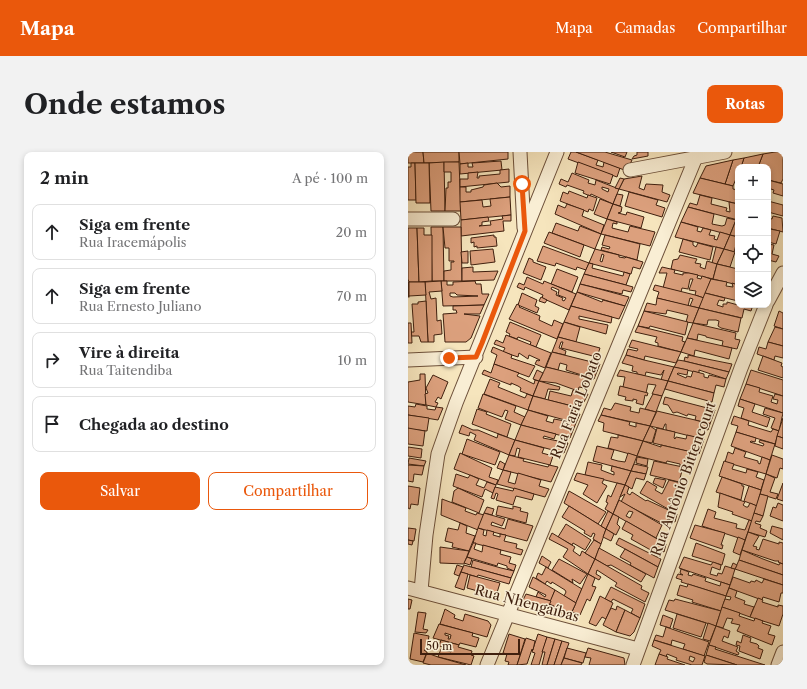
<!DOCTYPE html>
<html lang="pt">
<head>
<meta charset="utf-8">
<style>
	:root { --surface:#fff; --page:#f2f2f2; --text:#202124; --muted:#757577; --line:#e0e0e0; --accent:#ea580c }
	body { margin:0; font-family:"Libre Caslon Text",serif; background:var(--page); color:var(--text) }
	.controls { position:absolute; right:12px; top:12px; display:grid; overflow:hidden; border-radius:8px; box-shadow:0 2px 6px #0003 }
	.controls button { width:36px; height:36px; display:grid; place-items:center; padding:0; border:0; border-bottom:1px solid var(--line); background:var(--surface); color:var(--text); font:20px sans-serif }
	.scale { position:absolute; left:12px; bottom:10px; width:100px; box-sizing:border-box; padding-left:4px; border:2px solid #3f1f0e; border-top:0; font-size:11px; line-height:14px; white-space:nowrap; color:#3f1f0e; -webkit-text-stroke:3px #f9eed4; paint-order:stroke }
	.stop { position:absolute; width:12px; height:12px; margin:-9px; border:3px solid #ea580c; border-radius:50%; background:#fff }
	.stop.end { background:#ea580c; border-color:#fff; box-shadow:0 1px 4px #0008 }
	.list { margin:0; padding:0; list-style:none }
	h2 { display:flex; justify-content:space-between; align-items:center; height:52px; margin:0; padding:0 16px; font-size:17px }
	h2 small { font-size:13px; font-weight:400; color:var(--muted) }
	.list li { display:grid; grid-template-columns:26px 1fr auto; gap:12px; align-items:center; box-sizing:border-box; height:56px; margin:0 8px 8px; padding:0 8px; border:1px solid var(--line); border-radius:8px }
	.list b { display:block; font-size:15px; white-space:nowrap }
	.list p { margin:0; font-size:13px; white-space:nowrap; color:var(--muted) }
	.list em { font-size:13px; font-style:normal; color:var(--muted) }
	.actions { display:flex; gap:8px; padding:12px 16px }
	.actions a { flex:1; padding:9px 0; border:1px solid var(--accent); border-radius:8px; text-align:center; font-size:14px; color:var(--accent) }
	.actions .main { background:var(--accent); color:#fff }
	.icon { flex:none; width:22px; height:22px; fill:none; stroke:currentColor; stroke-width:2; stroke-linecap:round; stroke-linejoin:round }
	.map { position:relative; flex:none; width:375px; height:513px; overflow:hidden; border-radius:8px }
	header { display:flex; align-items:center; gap:24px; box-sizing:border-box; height:56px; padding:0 20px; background:var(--accent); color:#fff }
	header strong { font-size:19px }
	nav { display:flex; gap:22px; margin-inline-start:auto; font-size:14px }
	.intro { display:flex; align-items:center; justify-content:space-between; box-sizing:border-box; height:96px; padding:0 24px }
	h1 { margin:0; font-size:28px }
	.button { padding:10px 18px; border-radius:8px; background:var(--accent); color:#fff; font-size:14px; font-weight:700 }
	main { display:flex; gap:24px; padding:0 24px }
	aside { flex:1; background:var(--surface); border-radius:8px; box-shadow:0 2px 6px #0003 }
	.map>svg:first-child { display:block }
	.building { fill:#dca07d; stroke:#3f1f0e; fill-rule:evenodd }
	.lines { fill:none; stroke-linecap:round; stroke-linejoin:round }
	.street-casing { stroke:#6d503a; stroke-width:15 }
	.street { stroke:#f9eed4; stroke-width:13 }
	.route { stroke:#ea580c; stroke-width:5 }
	.labels { text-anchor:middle; stroke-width:3; stroke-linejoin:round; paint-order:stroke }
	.street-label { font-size:14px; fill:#3f1f0e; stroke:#f9eed4 }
</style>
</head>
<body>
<header>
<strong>Mapa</strong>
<nav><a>Mapa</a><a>Camadas</a><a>Compartilhar</a></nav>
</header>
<div class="intro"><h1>Onde estamos</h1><a class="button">Rotas</a></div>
<main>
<aside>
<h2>2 min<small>A pé · 100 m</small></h2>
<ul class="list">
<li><svg class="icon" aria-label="ahead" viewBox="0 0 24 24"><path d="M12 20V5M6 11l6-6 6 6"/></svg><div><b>Siga em frente</b><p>Rua Iracemápolis</p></div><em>20 m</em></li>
<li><svg class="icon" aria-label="ahead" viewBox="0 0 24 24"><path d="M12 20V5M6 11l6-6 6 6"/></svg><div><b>Siga em frente</b><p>Rua Ernesto Juliano</p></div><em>70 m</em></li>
<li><svg class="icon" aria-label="right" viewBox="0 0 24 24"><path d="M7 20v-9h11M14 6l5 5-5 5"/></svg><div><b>Vire à direita</b><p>Rua Taitendiba</p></div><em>10 m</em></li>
<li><svg class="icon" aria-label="arrive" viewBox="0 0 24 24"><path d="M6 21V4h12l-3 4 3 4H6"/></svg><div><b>Chegada ao destino</b></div></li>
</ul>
<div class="actions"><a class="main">Salvar</a><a>Compartilhar</a></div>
</aside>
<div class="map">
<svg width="375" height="513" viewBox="0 0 375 513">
	<rect width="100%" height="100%" fill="#f6e5bd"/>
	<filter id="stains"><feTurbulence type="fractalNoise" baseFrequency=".005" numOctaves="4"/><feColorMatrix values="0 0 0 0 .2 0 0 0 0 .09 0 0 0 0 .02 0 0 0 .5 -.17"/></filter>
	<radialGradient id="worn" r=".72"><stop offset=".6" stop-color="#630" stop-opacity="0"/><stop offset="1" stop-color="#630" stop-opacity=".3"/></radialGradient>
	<g class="building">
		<polygon points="0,0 15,0 16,11 0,11"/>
		<polygon points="15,0 51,0 51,10 16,11"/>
		<polygon points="51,0 100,0 100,7 52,12"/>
		<polygon points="163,0 168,0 190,8 188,13 195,15 196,10 212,16 209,25 160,7"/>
		<polygon points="168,0 197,0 224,8 219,19"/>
		<polygon points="203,0 219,0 217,5"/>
		<polygon points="229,0 240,0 240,4 224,7 226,4 229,3"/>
		<polygon points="367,0 375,0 375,27 373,31 360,28 360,15 350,15 355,2"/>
		<polygon points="355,2 350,15 333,15 336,6"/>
		<polygon points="336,6 333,15 330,15 330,22 325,34 317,32 325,8"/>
		<polygon points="325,8 317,32 292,26 298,14"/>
		<polygon points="93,9 94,18 52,22 52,12 60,11 60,15 65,15 64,11"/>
		<polygon points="36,10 37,59 23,59 21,11"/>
		<polygon points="36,10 51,10 53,59 37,59 38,36 40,36 40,30 43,30 43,20 36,20"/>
		<polygon points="170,10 205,23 202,32 167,21"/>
		<polygon points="3,11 7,11 8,48 0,48 0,15 3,15"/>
		<polygon points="7,11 21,11 22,51 8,51"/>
		<polygon points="101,17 101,30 52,35 52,27 60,27 60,21 70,20 69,26 71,26 71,24 92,22 92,18"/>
		<path d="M164 21 181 28 180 31 187 33 188 28 211 37 205 52 183 42 182 44 175 41 176 39 159 33 158 35 151 32 153 27 160 30ZM194 35 201 37 200 40 194 37Z"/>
		<polygon points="234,24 231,36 236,38 238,32 255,33 254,40 262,43 259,50 211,37 216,27"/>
		<polygon points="212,26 216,27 211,37 207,36"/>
		<polygon points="292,26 325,34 325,37 330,38 330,52 285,41"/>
		<polygon points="360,28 375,32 375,44 365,41 366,38 360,36"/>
		<polygon points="89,31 93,35 102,34 102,45 52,50 52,35 58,35 58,40 63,40 63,38 75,35 76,33"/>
		<polygon points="161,39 179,46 180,43 189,46 185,59 181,57 180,60 152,49 155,40 160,42"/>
		<polygon points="221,40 250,48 248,53 257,56 254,65 217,54"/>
		<polygon points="209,42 215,43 212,54 205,52"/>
		<polygon points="292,43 304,46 303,52 319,56 318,59 322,60 321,50 330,52 330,68 280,55 282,51 289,53"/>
		<polygon points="102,45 103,63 53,68 52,50 74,48 75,55 83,54 82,47"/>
		<polygon points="192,47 205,52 199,67 186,62"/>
		<polygon points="360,49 375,53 375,64 360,60"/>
		<polygon points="159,52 176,58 174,64 196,73 193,82 147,62 150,53 157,56"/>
		<polygon points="205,52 214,55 213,60 210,61 218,63 219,60 236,65 233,76 199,67"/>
		<polygon points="280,55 306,62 304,72 314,74 317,73 319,66 328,68 322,83 273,70"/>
		<polygon points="103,63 103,69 95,69 96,79 53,84 53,68 80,65 81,69 74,70 74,73 71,74 83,73 82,69 95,67 94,64"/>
		<polygon points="365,64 374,66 375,80 360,76 360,66 364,67"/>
		<polygon points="199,67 209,70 209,72 205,71 204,76 220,80 222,74 247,80 242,94 193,82"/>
		<polygon points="328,68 330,68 330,85 322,83"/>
		<polygon points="273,70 290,75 289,79 293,80 295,76 303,78 301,83 307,84 306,87 309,88 312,80 322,83 316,97 267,85"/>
		<polygon points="148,71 170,79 172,74 193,82 187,97 144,81"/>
		<polygon points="23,75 35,75 36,129 24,129"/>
		<polygon points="35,75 53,75 54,129 36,129 36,119 43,118 43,110 46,110 46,109 41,109 41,96 37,96"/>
		<polygon points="0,76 9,76 11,130 1,130 0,127"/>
		<polygon points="9,76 16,76 16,83 24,83 24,129 11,130"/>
		<polygon points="362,77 372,79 368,92 360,90 360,81"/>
		<polygon points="141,80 176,93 172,105 136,91"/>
		<polygon points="86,83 86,85 88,85 89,94 69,96 69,94 66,95 66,90 63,91 63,86"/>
		<polygon points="197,83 232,92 229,108 193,98 194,95 201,97 202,95 194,93"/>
		<polygon points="322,83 330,85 330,93 328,93 326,100 316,97"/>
		<polygon points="275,87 285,90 285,93 288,95 290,91 305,95 302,108 271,100"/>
		<polygon points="360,92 366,93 364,102 371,104 368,110 360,108"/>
		<polygon points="135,94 181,111 178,118 169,115 168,118 148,111 147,114 129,109"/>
		<polygon points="308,95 316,97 309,112 304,111"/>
		<polygon points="85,97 87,110 63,113 62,99"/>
		<path d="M187 97 211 103V105L217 106 218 105 235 110 232 117 225 115 223 122 181 111ZM194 102 196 103 194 110 192 109Z"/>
		<polygon points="316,97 327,100 322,115 309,112"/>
		<polygon points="60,99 60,111 54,111 53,100"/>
		<polygon points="272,103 289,107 287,111 293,112 292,115 297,117 299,109 309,112 305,127 263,117 265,108 270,107"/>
		<polygon points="121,106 125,108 125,110 138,115 133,128 115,121"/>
		<polygon points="181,111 185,112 184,116 215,124 216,120 222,122 218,133 176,122"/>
		<polygon points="309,112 330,117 330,133 305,127"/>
		<polygon points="65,115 65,120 90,119 86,128 54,129 54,116"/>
		<polygon points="254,115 267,118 266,121 275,123 275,121 281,121 290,123 289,126 293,127 294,124 303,127 296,146 287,143 288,139 281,138 285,127 282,127 280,137 274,136 273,140 255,136 259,121 251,121"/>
		<polygon points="149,117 170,125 164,140 143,132"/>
		<polygon points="176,122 218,133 225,135 223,140 215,138 214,142 172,132"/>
		<path d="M119 125 135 132 136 129 168 142 161 158 134 146 135 143 117 135 116 138 109 135 111 131 116 133ZM144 135 151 138 150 143 158 146 156 149 154 148 155 146 148 143 149 140 143 137Z"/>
		<polygon points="303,127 319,130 318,134 325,135 324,131 330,133 330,149 297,141"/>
		<path d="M33 129H39V133H45V130L67 129 68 132H73L74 142H81L76 153 35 154ZM42 141H47L49 143 70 144 45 145 42 144Z"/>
		<polygon points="33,129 34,139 21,140 23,147 28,146 29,169 33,168 34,182 26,183 26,190 20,190 17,130"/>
		<rect x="0" y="130" width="1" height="15"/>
		<polygon points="1,130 17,130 18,143 1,144"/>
		<polygon points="172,132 184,135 221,145 217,154 169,140"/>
		<polygon points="247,133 287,143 296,146 291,156 282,154 285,147 282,146 280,154 249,146 251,140 245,138"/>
		<polygon points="169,140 194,150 195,148 217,154 211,167 163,154"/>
		<polygon points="114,141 129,148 127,154 131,156 129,161 110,153"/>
		<polygon points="297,141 317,146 316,149 311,148 309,153 315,155 315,152 319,152 319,150 330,153 345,153 343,159 336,157 334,166 291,156"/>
		<polygon points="133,145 139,148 137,151 131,149"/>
		<polygon points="249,146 291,156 285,171 278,170 280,163 259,158 258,162 236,159 239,151 248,153"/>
		<polygon points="18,149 20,190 13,190 11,184 3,184 3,180 6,180 4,152 10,152 10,150"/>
		<polygon points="109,152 112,154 111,155 132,164 131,168 144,174 146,168 155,172 149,187 101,167"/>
		<polygon points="76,153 72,162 56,162 72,164 63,186 58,190 37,190 35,162 49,161 48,158 45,158 45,154"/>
		<polygon points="163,154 204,165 203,171 171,164 171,167 200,173 198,182 156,170"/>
		<polygon points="291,156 333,166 330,180 313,176 310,174 311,169 308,168 300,168 299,173 285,171"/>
		<polygon points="236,159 280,170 277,183 242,174 241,176 230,174"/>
		<polygon points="371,159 375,161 375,177 366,174"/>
		<polygon points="102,170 133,183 128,195 122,193 123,190 110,185 109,187 101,184 102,182 98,180"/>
		<polygon points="156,170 172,175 168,190 150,185"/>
		<polygon points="0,171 3,171 4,191 0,191"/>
		<polygon points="285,171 328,181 327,187 332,188 329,197 314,194 315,189 298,185 298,184 290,182 289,188 279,186"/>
		<polygon points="230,174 275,185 274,189 277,190 273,200 250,194 250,191 247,190 249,185 227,180"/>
		<polygon points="367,175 375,177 375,194 360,190"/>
		<polygon points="98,183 143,201 137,216 127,212 129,208 131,209 132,208 121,203 120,207 111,201 110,205 95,200 97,196 86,192 88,188 95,191"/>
		<polygon points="150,185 192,196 189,205 153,196 155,190 153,190 151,196 158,199 157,203 144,200"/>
		<polygon points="279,186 324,196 321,207 287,198 286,204 273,200"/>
		<polygon points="224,188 260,197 273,200 268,211 237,204 236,208 218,203 220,197 229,199 230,197 221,195"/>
		<polygon points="360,190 375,194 375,206 367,204 366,208 349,202 351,195 358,197"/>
		<polygon points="85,195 104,203 103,206 127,214 121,225 86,212 89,203 83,200"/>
		<polygon points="144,200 192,212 186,227 158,218 159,213 152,211 150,218 138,215"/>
		<polygon points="218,203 236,208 266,215 260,229 253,228 256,218 253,223 238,220 237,224 229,222 229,220 224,219 225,214 214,211"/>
		<polygon points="280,203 299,207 324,212 321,220 276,209 277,205 280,206"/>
		<polygon points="355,204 374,211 373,214 375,215 375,226 350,218"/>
		<polygon points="270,208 276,209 321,220 318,227 291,218 291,221 266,215"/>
		<polygon points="86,212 111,221 109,224 126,232 127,228 131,229 125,244 112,239 113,236 110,234 103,231 103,233 74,222 76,218 83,221"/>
		<polygon points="138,215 179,225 176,236 171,235 170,239 148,231 131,229"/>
		<polygon points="266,215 280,218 279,223 270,221 269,222 278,226 279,224 283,225 285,219 296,222 296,225 300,226 301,223 318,227 316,235 308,233 306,241 260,229"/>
		<polygon points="129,218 135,221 131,229 125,227"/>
		<polygon points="212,218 260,229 254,244 244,242 248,233 240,232 238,241 215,235 217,225 209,224"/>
		<polygon points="343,218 375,228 375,244 338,232"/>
		<polygon points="12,222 17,222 18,253 0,250 0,230 12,228"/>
		<polygon points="25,223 40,230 33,247 30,245 27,250 30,251 28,255 18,253 17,242 20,241 18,236"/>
		<polygon points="82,227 92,231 90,235 117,246 119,242 125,244 120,258 76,242"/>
		<polygon points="131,229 152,235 151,238 140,237 137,247 125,244"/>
		<polygon points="260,229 306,241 304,250 257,237"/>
		<polygon points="338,232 352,236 351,240 365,244 363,250 369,252 370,248 365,247 367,242 375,244 375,261 332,247"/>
		<polygon points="212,234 240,241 239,244 237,243 235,253 228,251 229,248 225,247 225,249 217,248 218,245 210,243"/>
		<polygon points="165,238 180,242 176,250 170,249 168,255 140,248 142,239 163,244"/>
		<polygon points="75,242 108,254 106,260 117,265 113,273 97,267 100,259 97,258 94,265 70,256"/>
		<polygon points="245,242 254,244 248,260 237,257"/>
		<polygon points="125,244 168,255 167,261 172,262 168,271 120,258"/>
		<polygon points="257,245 307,258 302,272 287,268 288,264 280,262 279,264 269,260 265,261 260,253 255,252"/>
		<polygon points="332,247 347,252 344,260 362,266 359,275 333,266 336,256 330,254"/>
		<polygon points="207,251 223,255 222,259 231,261 232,256 248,260 242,274 193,263 196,256 203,258"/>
		<polygon points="8,252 19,254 19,257 27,258 28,255 35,256 30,268 0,263 0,254 7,255"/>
		<polygon points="357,256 375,261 371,279 363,276 367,266 355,262"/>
		<polygon points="69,257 79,260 78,262 103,272 99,285 64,272"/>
		<polygon points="120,258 140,264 138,269 145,271 146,267 168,271 162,286 113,273"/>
		<polygon points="249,259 287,268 302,272 300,278 293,276 290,286 258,278 258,272 257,272 255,277 242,274"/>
		<polygon points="0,263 21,266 19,279 0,277"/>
		<polygon points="193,263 222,270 221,273 228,275 228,271 242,274 235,289 195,279 196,271 190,269"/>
		<polygon points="326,264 341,269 340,273 363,280 365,277 371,279 367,292 328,280 330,274 323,272"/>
		<polygon points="375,266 375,286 369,284"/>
		<polygon points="54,273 65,278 70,278 89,286 90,282 107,288 101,303 66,288 68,283 62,280 61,284 51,281"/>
		<polygon points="113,273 148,282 146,287 136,284 135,286 160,291 156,301 107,288"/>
		<polygon points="242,274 248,278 244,291 235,289"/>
		<polygon points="0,276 17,279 15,294 0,292"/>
		<polygon points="249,276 267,280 266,286 267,287 268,285 278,287 279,283 296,287 291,302 245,291"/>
		<polygon points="328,280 348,286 347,290 343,289 342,290 355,294 356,292 351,290 352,288 367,292 362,308 323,294"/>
		<polygon points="210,283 235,289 229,304 200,296 203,285 210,286"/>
		<polygon points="369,284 375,286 375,297 367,294"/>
		<polygon points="59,287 92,300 87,313 54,302"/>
		<polygon points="107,288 136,296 134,301 145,304 142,313 110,305 112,297 109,296 107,304 101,303"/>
		<polygon points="235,289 253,295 253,293 284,300 279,316 272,314 272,312 259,309 258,311 229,304"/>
		<polygon points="189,294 206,298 203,307 210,309 217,310 220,301 229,304 223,319 185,309"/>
		<polygon points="0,295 14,297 13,306 0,304"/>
		<polygon points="327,296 338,300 336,305 350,309 350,311 352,312 354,305 362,308 358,322 317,310 320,300 325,302"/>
		<polygon points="52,301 84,316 81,325 90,328 88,333 46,317"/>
		<polygon points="101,303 116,307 115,309 140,315 141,313 150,315 143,330 95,318"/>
		<polygon points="364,303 375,307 375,317 372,316 369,326 358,322"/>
		<polygon points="229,305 240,307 239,314 228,311"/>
		<polygon points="1,306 18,309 16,314 0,312"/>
		<polygon points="92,309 97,312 95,318 89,316"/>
		<polygon points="246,309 275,315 271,330 242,323"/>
		<polygon points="316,309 326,312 324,317 338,321 339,317 350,320 348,325 356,328 353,338 311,324"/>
		<polygon points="180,310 194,313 193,318 206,323 206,320 203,319 204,314 223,319 217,333 177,323"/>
		<polygon points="226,312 240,315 238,322 223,319"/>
		<polygon points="0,313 16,314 14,323 6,322 5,330 0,329"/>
		<polygon points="95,318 103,320 100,330 107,332 110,321 133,328 131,334 141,337 137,345 89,332"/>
		<polygon points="223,319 238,322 236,328 228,326 224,337 217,333"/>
		<polygon points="169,321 196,327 194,331 199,334 189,351 175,342 180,333 166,328"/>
		<polygon points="48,322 60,326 62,323 71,327 68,333 76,336 79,330 88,333 85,341 77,337 74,345 45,334"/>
		<polygon points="358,322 367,326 362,340 370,342 368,347 352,342"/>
		<polygon points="314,325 334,332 334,334 336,334 333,348 308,340"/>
		<polygon points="247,326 258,328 255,336 245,331"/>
		<polygon points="261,328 273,331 260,357 232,341 239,329 249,335 247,338 254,342"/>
		<polygon points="209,331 217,333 205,362 197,357 200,351 198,350 200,343 203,345"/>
		<polygon points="375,331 375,349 369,347"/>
		<polygon points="217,333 221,335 219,341 222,343 224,340 238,349 239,348 269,362 267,370 260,367 257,373 213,350 217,342 212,345"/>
		<polygon points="0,334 12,336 10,353 3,352 2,357 0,356"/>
		<polygon points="341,334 353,338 349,354 336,349"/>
		<polygon points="87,335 105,339 106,336 126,342 124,348 108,344 105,353 88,348 90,342 88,341 86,347 83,346"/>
		<polygon points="50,336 76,348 71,361 44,350 46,339"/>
		<polygon points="161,339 198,360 190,372 156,351"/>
		<polygon points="312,341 337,350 335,353 338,355 340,355 342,351 349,354 344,369 324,362 325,360 310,355"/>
		<polygon points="352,342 360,344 355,364 346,361"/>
		<polygon points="34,347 58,356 57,359 68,363 69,361 76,363 70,378 33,363"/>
		<path d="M211 348 254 373 248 386 205 362ZM221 359 225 360 222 366 218 364Z"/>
		<polygon points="370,351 375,353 375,369 362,364 365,355 368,356"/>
		<polygon points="90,354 105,357 105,354 113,356 112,359 120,361 118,371 88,363"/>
		<polygon points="161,354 198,377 193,392 185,387 187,382 185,381 183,385 176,381 177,379 154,365"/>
		<polygon points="79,355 86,357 84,363 76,361"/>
		<polygon points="300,357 308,360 306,366 329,372 328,376 337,378 341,368 344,369 337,388 294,374"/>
		<polygon points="200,359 205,362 198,377 193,374"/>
		<polygon points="76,361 97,367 94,374 84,370 83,373 97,377 100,367 125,374 119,389 70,376"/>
		<polygon points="346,361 355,364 352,370 348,369 347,371 353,373 352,376 359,379 357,385 340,380"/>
		<polygon points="205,362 211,365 209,372 212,375 208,383 198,377"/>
		<polygon points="218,369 258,392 256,400 250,397 248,401 223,387 225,383 214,377"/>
		<polygon points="52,371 59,374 58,381 67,384 61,399 44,395 45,391 37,389 40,376 50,378"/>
		<polygon points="158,372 183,388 177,398 165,391 164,393 150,385"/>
		<polygon points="287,373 317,381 313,393 315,393 314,397 282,386"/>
		<polygon points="364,374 375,377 375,388 362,381"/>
		<polygon points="0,376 8,377 6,389 0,388"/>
		<polygon points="70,376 76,378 75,383 78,384 79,378 86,380 85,383 92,385 92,382 98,383 96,389 109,392 108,396 115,398 113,403 65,391"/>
		<polygon points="198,377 206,382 203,389 195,385"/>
		<polygon points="340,380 351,384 345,394 349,395 348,397 351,398 355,387 371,392 371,390 375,391 375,412 370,410 371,409 367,409 334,398"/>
		<polygon points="144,381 167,395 165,399 172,404 174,399 187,407 180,422 155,405 160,397 141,387"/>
		<polygon points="330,385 337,388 332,403 325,400"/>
		<polygon points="211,386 253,407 250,415 208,392"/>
		<polygon points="0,388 5,389 4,393 0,392"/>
		<polygon points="186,388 193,392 187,407 177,401"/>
		<polygon points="65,391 68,391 66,397 74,400 75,393 93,398 92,402 103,405 101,411 108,413 106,419 99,416 99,414 90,411 89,414 59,405"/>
		<polygon points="288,391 317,402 314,413 284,404"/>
		<polygon points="32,395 61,399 56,412 32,411"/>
		<polygon points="191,396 238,422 233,430 203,413 199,414 187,407"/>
		<polygon points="217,397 250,415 246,426 222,413 223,411 212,405"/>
		<polygon points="334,398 355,407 371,413 372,411 375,412 375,423 331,408"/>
		<polygon points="134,404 143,410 140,416 131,411"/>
		<polygon points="59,405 64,407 62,413 56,411"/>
		<polygon points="276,405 303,413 305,410 313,413 312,418 304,415 302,422 309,424 310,421 314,422 317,414 327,417 322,433 271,416"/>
		<polygon points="151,407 179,422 172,432 164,427 165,431 144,418"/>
		<polygon points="187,407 234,434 233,437 241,441 237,450 207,434 209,431 189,418 188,422 193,425 191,428 180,422"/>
		<polygon points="65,408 93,416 106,419 103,426 63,415"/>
		<polygon points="331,408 375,423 375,433 327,417"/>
		<polygon points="325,411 329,413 327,417 323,416"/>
		<polygon points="49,413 55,415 51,424 46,422"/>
		<polygon points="56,413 63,415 103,426 101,432 70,423 69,425 53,420"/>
		<polygon points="138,415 174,437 168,451 156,444 158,440 157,438 144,430 143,432 139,429 137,432 128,426 130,421 134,423"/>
		<polygon points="273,417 281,420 280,423 284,424 285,422 298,426 297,429 312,434 313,430 322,433 318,444 273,430 274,428 268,426 270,422 275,423 272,421"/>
		<polygon points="53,420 60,422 56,438 47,435"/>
		<polygon points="180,422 187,426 184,434 188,435 182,449 179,447 172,463 164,460"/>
		<polygon points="62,423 92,431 87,447 79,445 80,442 59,436"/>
		<polygon points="125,425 147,438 143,449 128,445 130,440 137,445 138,443 121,435"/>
		<polygon points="325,425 342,431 343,429 347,430 348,428 354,431 356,427 375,433 375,441 373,441 371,450 355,445 354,448 321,436"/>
		<polygon points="280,432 318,444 313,459 284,450 285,448 269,443 272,433 279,435"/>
		<polygon points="203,435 237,452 232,466 223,461 225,457 205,447 203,450 197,447"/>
		<polygon points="321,436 329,439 327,445 337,449 336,452 346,455 342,465 314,455 317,447 322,448 323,445 318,444"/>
		<polygon points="147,438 168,451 161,466 152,463 154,458 149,456 147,462 143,461 146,454 141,452"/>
		<polygon points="118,442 143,449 138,460 122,455 123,452 114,450"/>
		<polygon points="192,444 205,451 198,467 194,465 188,474 181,471"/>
		<polygon points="350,446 355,448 354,450 370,455 370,453 375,454 375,462 371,474 342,465"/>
		<polygon points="0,447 4,448 2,457 0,457"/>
		<polygon points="267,447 313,459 308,474 257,458 261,448 266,449"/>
		<polygon points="209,454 217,458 208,480 195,473 203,456 208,458"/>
		<polygon points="314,455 332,461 331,464 346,469 347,466 355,469 354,471 363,474 360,482 367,484 364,493 329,479 332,473 323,471 325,467 319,466 315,476 308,474"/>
		<polygon points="37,457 47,463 46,466 55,469 57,462 80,469 83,473 79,485 32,472"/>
		<polygon points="217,458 232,466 226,480 222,484 208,480"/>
		<polygon points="10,460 18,461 15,477 20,478 18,481 7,480"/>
		<polygon points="269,462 298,471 293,485 265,476"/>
		<polygon points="255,463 265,467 262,476 252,473"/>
		<polygon points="300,471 308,474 302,489 295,487"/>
		<path d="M31 472 65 481 64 484 71 486 68 495 52 491 51 493 25 486ZM37 481 43 483 42 487H40L41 484 37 483Z"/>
		<polygon points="308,474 322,479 320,486 316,484 314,489 330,495 328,499 331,501 330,503 301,493"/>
		<polygon points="258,475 301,490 296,504 275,497 277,492 264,488 263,493 246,488 248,483 255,485"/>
		<polygon points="6,481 21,484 18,499 16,498 19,500 15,510 2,507"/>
		<polygon points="101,482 117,487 109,513 100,513 101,510 97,509 99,502 95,501"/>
		<polygon points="130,482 139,485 131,513 123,513 127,501 124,500"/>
		<polygon points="335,483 343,486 342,490 349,492 351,494 350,496 355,498 352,507 331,499 332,494 328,493 329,489 333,491"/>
		<polygon points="139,485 147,487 139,513 134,513 137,500 134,500"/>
		<polygon points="118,486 127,489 125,498 124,497 119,512 109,513"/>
		<polygon points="147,487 154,489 146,513 139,513"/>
		<polygon points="33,488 51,493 50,495 64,499 63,503 66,504 63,513 30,505 33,497 43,500 44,496 31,494"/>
		<path d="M246 488 297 504 294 513H284L268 508 269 506 259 502 258 505 251 502 253 498 244 494ZM282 504 287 506 285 510 281 508Z"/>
		<polygon points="154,489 161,491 153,513 146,513"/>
		<polygon points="301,493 308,495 307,497 357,513 329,513 298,503"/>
		<polygon points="159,496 178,501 175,511 156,506"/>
		<polygon points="180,496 216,506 217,513 181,513 183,506 177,505"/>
		<polygon points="19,501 30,505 58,513 23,513 15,511"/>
		<polygon points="251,502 260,505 259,507 277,513 247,513"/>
		<polygon points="298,503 329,513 299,512 296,510"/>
		<polygon points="156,506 174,511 173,513 153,513"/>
	</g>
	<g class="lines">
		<g class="street-casing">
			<g id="street">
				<polyline points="112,0 116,76"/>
				<polyline points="222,18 317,0"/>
				<polyline points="0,67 45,67"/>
				<polyline points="360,149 375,121"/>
				<polyline points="0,208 68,205"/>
				<polyline points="0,436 230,497"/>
				<polyline points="13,439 18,383 30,302 48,251 149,0"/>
				<polyline points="79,513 288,5"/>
				<polyline points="225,513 333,216 358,153"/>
				<polyline points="370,513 375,500"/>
			</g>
		</g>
		<use href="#street" class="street"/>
	</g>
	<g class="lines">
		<polyline class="route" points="41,206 68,205 74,191 117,79 114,32"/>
	</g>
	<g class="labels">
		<g class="street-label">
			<text transform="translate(168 253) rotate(-68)" y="5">Rua Faria Lobato</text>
			<text transform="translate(275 327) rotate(-70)" y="5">Rua Antônio Bittencourt</text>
			<text transform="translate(119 451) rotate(15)" y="5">Rua Nhengaíbas</text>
		</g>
	</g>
	<rect width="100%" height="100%" filter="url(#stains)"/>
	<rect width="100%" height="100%" fill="url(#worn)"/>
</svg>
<div class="controls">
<button>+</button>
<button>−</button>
<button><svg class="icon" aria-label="locate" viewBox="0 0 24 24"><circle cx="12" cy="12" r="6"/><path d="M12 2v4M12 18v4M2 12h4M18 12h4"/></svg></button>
<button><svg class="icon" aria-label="layers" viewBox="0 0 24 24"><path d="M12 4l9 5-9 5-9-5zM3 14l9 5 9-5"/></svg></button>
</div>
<div class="scale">50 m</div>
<div class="stop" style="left:114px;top:32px"></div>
<div class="stop end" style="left:41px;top:206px"></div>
</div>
</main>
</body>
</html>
